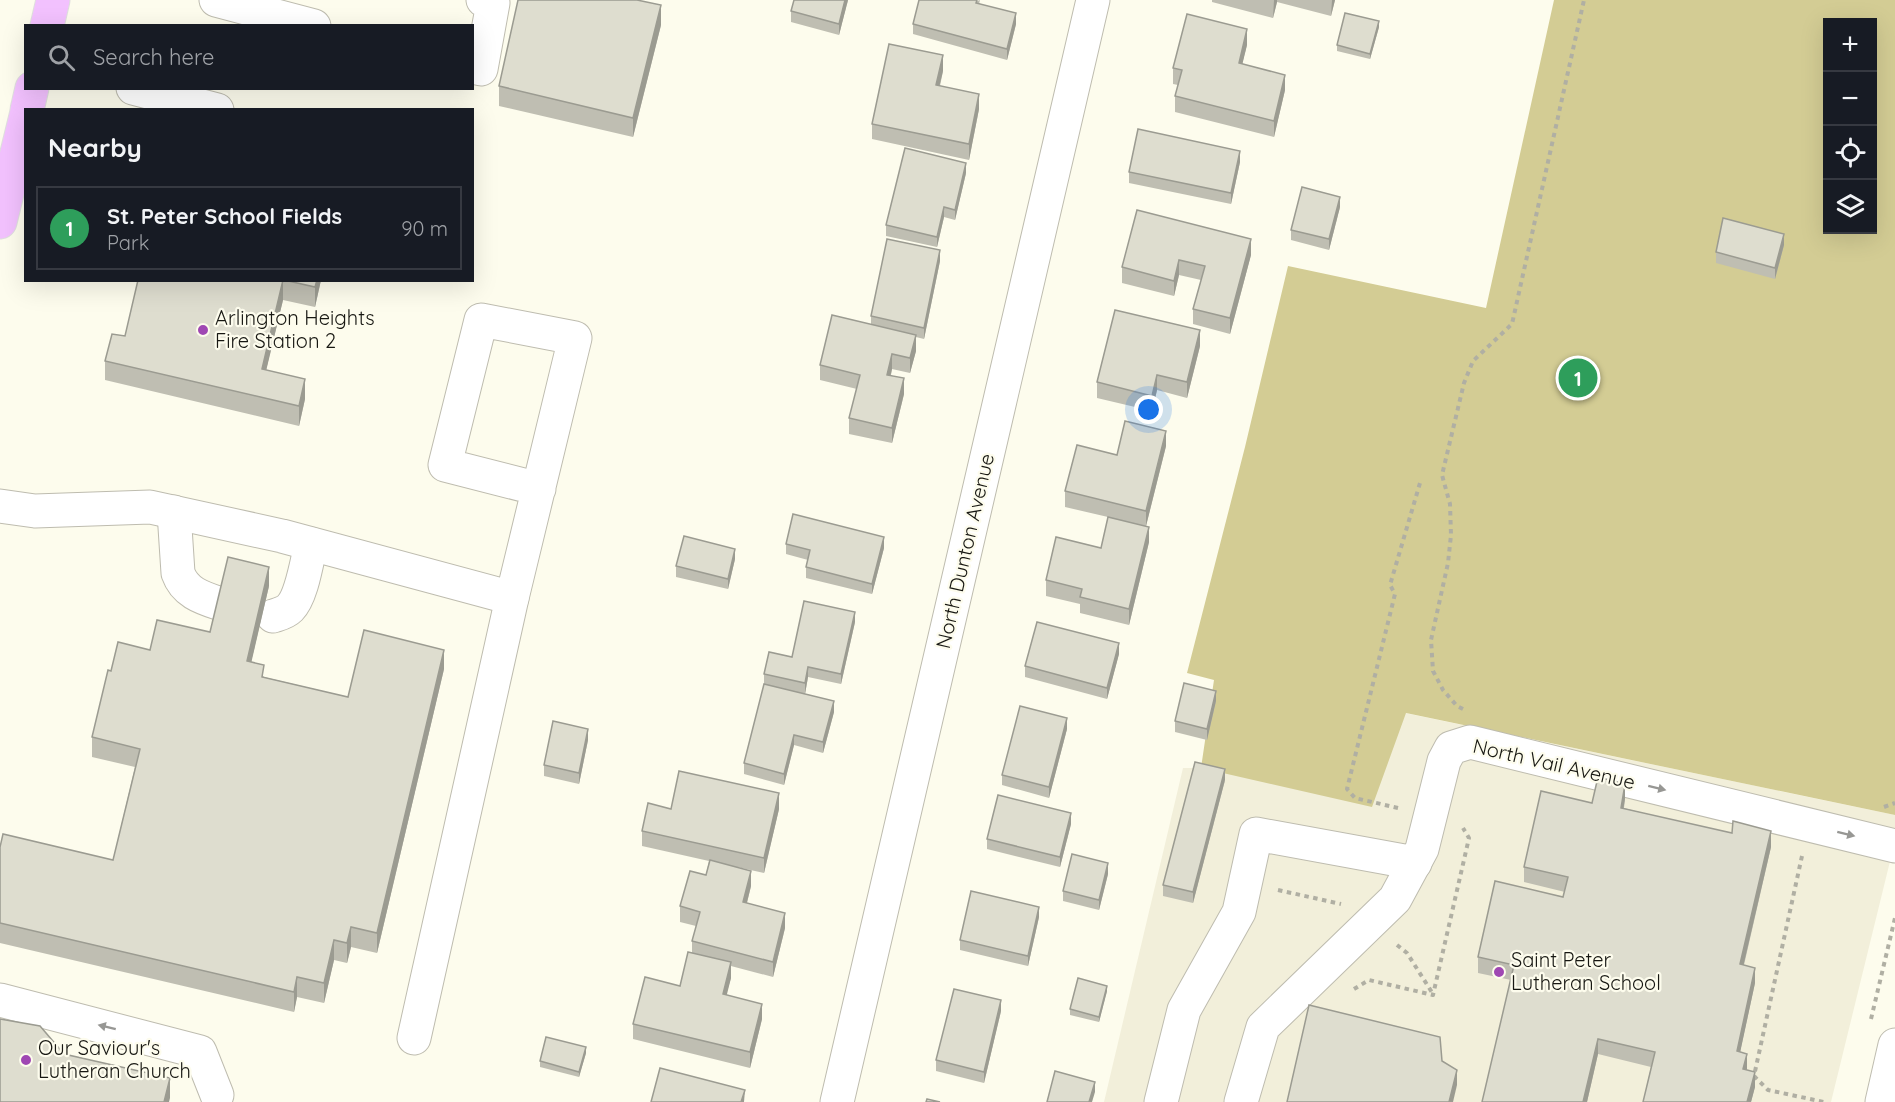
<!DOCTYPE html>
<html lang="en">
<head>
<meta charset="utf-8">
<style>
	:root { --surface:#171b24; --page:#20242c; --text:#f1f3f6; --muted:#9ea1a6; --line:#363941; --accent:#0b8043 }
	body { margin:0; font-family:Quicksand,sans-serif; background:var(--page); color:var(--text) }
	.controls { position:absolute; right:18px; top:18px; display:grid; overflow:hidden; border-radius:0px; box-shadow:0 6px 24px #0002 }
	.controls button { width:54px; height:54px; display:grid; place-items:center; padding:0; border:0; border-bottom:2px solid var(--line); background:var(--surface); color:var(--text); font:30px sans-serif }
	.you { position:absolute; left:1149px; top:410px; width:21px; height:21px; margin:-15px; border:4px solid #fff; border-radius:50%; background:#1a73e8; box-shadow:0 0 0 9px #1a73e833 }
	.badge { display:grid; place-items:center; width:39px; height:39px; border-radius:50%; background:var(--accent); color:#fff; font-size:20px; font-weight:700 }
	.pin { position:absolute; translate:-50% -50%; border:3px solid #fff; box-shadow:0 2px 6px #0006 }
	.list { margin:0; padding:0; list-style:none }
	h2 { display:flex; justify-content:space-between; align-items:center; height:78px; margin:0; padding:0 24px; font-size:26px }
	h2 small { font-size:20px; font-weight:400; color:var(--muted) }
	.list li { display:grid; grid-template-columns:39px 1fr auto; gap:18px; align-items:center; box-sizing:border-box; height:84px; margin:0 12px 12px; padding:0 12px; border:2px solid var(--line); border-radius:0px }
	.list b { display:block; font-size:22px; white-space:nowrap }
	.list p { margin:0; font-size:20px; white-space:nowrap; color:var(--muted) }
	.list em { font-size:20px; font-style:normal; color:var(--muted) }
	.icon { flex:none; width:33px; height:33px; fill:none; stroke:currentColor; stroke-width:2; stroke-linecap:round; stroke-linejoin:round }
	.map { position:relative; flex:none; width:1895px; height:1102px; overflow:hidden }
	.search { position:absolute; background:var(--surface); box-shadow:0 6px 24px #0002; left:24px; top:24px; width:450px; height:66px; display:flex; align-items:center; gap:15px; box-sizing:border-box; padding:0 21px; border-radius:0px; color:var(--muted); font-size:22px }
	.panel { position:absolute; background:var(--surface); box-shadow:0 6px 24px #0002; left:24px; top:108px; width:450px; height:174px; border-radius:0px }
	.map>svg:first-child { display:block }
	.built { fill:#f2efda }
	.green { fill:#d3cc94; fill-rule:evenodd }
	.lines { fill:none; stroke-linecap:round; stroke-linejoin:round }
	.minor-casing { stroke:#bebcaf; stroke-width:35 }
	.major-casing { stroke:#dfdfde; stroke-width:35 }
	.path { stroke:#b0afa3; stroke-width:4; stroke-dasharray:4.5 4.5; stroke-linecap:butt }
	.minor { stroke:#fff; stroke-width:33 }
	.major { stroke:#f2c1fe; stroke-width:33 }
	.wall { fill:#bfbeb2 }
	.shaded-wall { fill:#9b9b91 }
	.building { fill:#deddcf; stroke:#9b9b91; stroke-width:1.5 }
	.oneway { fill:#979794 }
	.poi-dot { fill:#9f47b3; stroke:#fdfced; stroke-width:2 }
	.labels { text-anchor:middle; stroke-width:4.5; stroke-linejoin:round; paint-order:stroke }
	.poi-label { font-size:20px; fill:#171712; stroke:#fdfced; text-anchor:start }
	.street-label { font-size:20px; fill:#171712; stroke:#fdfced }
</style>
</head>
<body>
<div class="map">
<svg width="1895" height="1102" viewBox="0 0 1895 1102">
	<rect width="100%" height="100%" fill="#fdfced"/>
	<polygon class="built" points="1405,713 1895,815 1895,841 1831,1102 1104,1102 1183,768 1201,768"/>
	<path class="green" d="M1554 0H1895V815L1406 713 1372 807 1201 768 1214 680 1187 673 1245 447 1288 266 1486 308ZM1828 22H1872V230H1828Z"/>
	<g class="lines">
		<g class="minor-casing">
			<g id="minor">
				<polyline points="216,0 314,26"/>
				<polyline points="472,67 481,69 493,3 483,0"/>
				<polyline points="133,88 217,110"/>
				<polyline points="0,506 35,511 150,507 282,536 512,598 414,1038"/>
				<path d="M174 512 178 573C185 593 203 598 221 604"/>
				<polyline points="512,598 575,338 481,320 445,465 539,489"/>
				<path d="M273 616C279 614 285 613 290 608 302 596 307 560 311 544"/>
				<polyline points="0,1000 200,1052 217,1095"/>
				<polyline points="837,1102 1093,0"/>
				<polyline points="1161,1102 1184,1010 1239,912 1256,834 1415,863"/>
				<polyline points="1241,1102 1263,1027 1395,899 1422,849 1444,761 1451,748 1470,742 1895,846"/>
				<polyline points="1882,1102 1895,1045"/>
			</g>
		</g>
		<g class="major-casing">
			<g id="major">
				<polyline points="47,26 53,0"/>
				<polyline points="27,110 32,88"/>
				<polyline points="0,222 26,116"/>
			</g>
		</g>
		<g class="path">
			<polyline points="1463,709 1457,706 1443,690 1433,671 1431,640 1448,563 1451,535 1450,504 1442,475 1464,383 1473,361 1512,324 1584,0"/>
			<polyline points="1884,807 1895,803"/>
			<polyline points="1398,808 1355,798 1347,789 1395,594 1390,585 1420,483"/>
			<polyline points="1802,856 1754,1076 1768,1090 1824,1102"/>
			<polyline points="1278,890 1341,904"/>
			<polyline points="1397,945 1407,953 1433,994"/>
			<polyline points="1354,989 1369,980 1433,995 1469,838 1463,828"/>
			<polyline points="1871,1019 1895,918"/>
		</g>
		<use href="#minor" class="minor"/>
		<use href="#major" class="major"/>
	</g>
	<g class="wall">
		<polygon points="848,0 839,35 791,22 791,11"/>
		<polygon points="980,0 979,4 1016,24 1007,60 913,34 913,24"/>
		<polygon points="1212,0 1335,0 1331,16 1277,2 1273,18 1212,2"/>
		<polygon points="661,25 633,137 499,106 499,86"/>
		<polygon points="1379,27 1370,59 1337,51 1337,45"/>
		<polygon points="1247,45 1242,64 1285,90 1274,137 1175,112 1175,96 1178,85 1173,84 1173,68"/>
		<polygon points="943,71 940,86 979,109 969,160 872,139 872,124"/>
		<polygon points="1240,162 1231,204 1129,183 1129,172"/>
		<polygon points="966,173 955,220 944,217 937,247 886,236 886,225"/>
		<polygon points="1340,207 1329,250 1291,240 1291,230"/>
		<polygon points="1137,210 1251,255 1230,334 1193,324 1193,309 1201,280 1179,275 1174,296 1122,283 1122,267"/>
		<polygon points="1784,245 1775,279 1716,263 1716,252"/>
		<polygon points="940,261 924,339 916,337 916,351 910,373 892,369 891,375 904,394 892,443 849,434 849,418 857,389 820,380 820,365 871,324 871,316"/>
		<polygon points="138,280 321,280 315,307 283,300 266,370 305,399 299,426 105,380 105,361 125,336"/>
		<polygon points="1200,346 1187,398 1157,390 1152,411 1097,398 1097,382"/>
		<polygon points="1166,446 1146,526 1149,542 1129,625 1080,613 1080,604 1046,596 1046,580 1101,548 1108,517 1065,507 1065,491 1117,455"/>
		<polygon points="786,544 884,548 872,594 806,578 806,567 808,560 786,554"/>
		<polygon points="735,559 728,589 676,577 676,566"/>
		<polygon points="269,586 251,662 264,677 348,697 444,669 377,953 351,947 347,963 334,960 324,1003 297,997 294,1012 0,943 0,847 113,860 135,767 92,757 92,737 111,671 210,632"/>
		<polygon points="855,622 841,684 808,677 805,694 834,712 823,753 794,745 784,785 744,774 744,763 764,684 764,674 792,657"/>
		<polygon points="1119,654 1107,699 1025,677 1025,666"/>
		<polygon points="1216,701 1207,740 1175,732 1175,721"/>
		<polygon points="1067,729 1049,798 1002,785 1002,775"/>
		<polygon points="588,740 579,784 544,776 544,765"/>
		<polygon points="1225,780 1193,903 1163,896 1163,885"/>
		<polygon points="1625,799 1624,808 1771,847 1744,965 1755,983 1740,1052 1747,1070 1755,1087 1751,1102 1643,1102 1651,1067 1598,1054 1587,1102 1482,1102 1511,980 1478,973 1478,957 1563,897 1565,892 1524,882 1524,867 1592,803"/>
		<polygon points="671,809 779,809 764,873 737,867 751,886 747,903 785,928 773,977 731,966 731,978 726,995 762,1019 750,1068 633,1039 633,1024 680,986 692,953 692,941 696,926 680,922 680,906 706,875 709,861 642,846 642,831"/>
		<polygon points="1071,824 1060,867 987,849 987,839"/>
		<polygon points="1108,874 1099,910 1063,901 1063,891"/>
		<polygon points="1039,917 1028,966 960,950 960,940"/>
		<polygon points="1107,991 1099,1022 1070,1015 1070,1009"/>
		<polygon points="1001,1011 984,1083 936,1071 936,1060"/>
		<polygon points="586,1053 579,1077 540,1067 540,1061"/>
	</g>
	<g class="shaded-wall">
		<polygon points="845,0 848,0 839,35 839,24"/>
		<polygon points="1274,0 1277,0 1277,2 1273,18"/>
		<polygon points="1332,0 1335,0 1331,16"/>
		<polygon points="661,5 661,25 633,137 633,118"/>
		<polygon points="1016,13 1016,24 1007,60 1007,49"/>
		<polygon points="1379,21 1379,27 1370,59 1370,54"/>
		<polygon points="1247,29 1247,45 1239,78 1239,63"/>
		<polygon points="943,55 943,71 936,100 936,85"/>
		<polygon points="1285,75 1285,90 1274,137 1274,121"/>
		<polygon points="979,94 979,109 969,160 969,144"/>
		<polygon points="1240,151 1240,162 1231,204 1231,193"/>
		<polygon points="966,163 966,173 955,220 955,210"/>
		<polygon points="1340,197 1340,207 1329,250 1329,239"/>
		<polygon points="944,207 944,217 937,247 937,237"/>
		<polygon points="1784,234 1784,245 1775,279 1775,268"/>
		<polygon points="1251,239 1251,255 1230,334 1230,318"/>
		<polygon points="940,250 940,261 924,339 924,328"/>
		<polygon points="1179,260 1179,275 1174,296 1174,281"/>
		<polygon points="283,280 283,300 262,388 262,369"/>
		<polygon points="317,280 321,280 315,307 315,287"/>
		<polygon points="1200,330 1200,346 1187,398 1187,382"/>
		<polygon points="916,335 916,351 910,373 910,358"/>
		<polygon points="892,354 892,369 887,390 887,375"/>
		<polygon points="1157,375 1157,390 1152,411 1152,396"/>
		<polygon points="904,378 904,394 892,443 892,428"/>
		<polygon points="305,379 305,399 299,426 299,406"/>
		<polygon points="1166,431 1166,446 1146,526 1146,511"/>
		<polygon points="1149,527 1149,542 1129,625 1129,609"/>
		<polygon points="884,537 884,548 872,594 872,584"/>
		<polygon points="735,549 735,559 728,589 728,579"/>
		<polygon points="269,567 269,586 247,681 247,661"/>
		<polygon points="855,612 855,622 841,684 841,674"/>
		<polygon points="1119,643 1119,654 1107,699 1107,688"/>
		<polygon points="444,650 444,669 377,953 377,933"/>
		<polygon points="808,667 808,677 805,694 805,683"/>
		<polygon points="1216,691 1216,701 1207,740 1207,729"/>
		<polygon points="834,701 834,712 823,753 823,742"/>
		<polygon points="1067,718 1067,729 1049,798 1049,787"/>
		<polygon points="588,729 588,740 579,784 579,773"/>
		<polygon points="794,735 794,745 784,785 784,774"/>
		<polygon points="1225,769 1225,780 1193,903 1193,892"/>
		<polygon points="1625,784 1625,799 1621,823 1621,808"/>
		<polygon points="779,793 779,809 764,873 764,858"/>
		<polygon points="1071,813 1071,824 1060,867 1060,857"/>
		<polygon points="1771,831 1771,847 1740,980 1740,964"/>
		<polygon points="1108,863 1108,874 1099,910 1099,900"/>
		<polygon points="751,871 751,886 743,918 743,902"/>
		<polygon points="1039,907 1039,917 1028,966 1028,956"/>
		<polygon points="785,913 785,928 773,977 773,962"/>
		<polygon points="351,927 351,947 347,963 347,943"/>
		<polygon points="334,940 334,960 324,1003 324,983"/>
		<polygon points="731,962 731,978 723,1010 723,994"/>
		<polygon points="1755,968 1755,983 1737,1067 1737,1051"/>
		<polygon points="297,977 297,997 294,1012 294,992"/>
		<polygon points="1107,986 1107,991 1099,1022 1099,1017"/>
		<polygon points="1001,1000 1001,1011 984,1083 984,1072"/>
		<polygon points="762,1004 762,1019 750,1068 750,1052"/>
		<polygon points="1598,1039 1598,1054 1587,1102 1583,1102"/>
		<polygon points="586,1047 586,1053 579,1077 579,1072"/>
		<polygon points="1747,1054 1747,1069 1743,1084 1743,1069"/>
		<polygon points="1457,1070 1457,1085 1453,1102 1449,1102"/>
		<polygon points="1755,1072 1755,1087 1751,1102 1747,1102"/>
		<polygon points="170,1078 170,1098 169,1102 164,1102"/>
		<polygon points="1095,1082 1095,1092 1092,1102 1089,1102"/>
		<polygon points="745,1090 744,1102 741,1102"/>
	</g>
	<g class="building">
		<polygon points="518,0 637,0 661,5 633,118 499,86"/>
		<polygon points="794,0 845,0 839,24 791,11"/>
		<polygon points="919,0 977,0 976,3 1016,13 1007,49 913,24"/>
		<polygon points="1345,13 1379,21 1370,54 1337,45"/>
		<polygon points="1187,14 1247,29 1239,63 1285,75 1274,121 1175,96 1182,70 1173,68"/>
		<polygon points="889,44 943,55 936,85 979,94 969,144 872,124"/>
		<polygon points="1138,129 1240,151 1231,193 1129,172"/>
		<polygon points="905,148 966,163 955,210 944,207 937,237 886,225"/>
		<polygon points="1302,187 1340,197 1329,239 1291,230"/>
		<polygon points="1137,210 1251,239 1230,318 1193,309 1205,266 1179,260 1174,281 1122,267"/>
		<polygon points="1723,218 1784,234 1775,268 1716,252"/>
		<polygon points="887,239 940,250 924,328 871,316"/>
		<polygon points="138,280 283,280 262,369 305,379 299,406 105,361 112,334 125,336"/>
		<polygon points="284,280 317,280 315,287"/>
		<polygon points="1115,310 1200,330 1187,382 1157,375 1152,396 1097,382"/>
		<polygon points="832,315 916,335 910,358 892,354 887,375 904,378 892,428 849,418 860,375 820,365"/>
		<polygon points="1125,421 1166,431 1146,511 1065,491 1077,445 1117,455"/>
		<polygon points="793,514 884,537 872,584 806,567 810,550 786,544"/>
		<polygon points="1108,517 1149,527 1129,609 1080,597 1082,589 1046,580 1056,537 1101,548"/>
		<polygon points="684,536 735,549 728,579 676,566"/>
		<polygon points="228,557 269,567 247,661 264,665 262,677 348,697 364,630 444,650 377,933 351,927 347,943 334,940 324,983 297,977 294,992 0,923 0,847 3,834 113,860 140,749 92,737 108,670 111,671 118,642 150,650 157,620 210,632"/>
		<polygon points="804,601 855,612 841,674 808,667 805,683 764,674 769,652 792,657"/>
		<polygon points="1037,622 1119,643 1107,688 1025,666"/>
		<polygon points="1184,683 1216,691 1207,729 1175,721"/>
		<polygon points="764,684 834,701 823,742 794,735 784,774 744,763"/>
		<polygon points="1020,706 1067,718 1049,787 1002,775"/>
		<polygon points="553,721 588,729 579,773 544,765"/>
		<polygon points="1195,762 1225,769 1193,892 1163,885"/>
		<polygon points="679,771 779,793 764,858 642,831 648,803 671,809"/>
		<polygon points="1598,777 1625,784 1621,808 1732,833 1733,821 1771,831 1740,964 1755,968 1737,1051 1747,1054 1743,1069 1755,1072 1747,1102 1643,1102 1655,1052 1598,1039 1583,1102 1482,1102 1514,965 1478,957 1495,881 1563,897 1568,877 1524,867 1541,791 1592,803"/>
		<polygon points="998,795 1071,813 1060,857 987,839"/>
		<polygon points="1072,854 1108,863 1099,900 1063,891"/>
		<polygon points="710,860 751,871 743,902 785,913 773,962 692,941 700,912 680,906 690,871 706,875"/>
		<polygon points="971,891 1039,907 1028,956 960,940"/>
		<polygon points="688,952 731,962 723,994 762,1004 750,1052 633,1024 645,977 680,986"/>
		<polygon points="1078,978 1107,986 1099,1017 1070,1009"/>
		<polygon points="954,989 1001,1000 984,1072 936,1060"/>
		<polygon points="1309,1005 1440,1037 1442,1061 1457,1070 1449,1102 1287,1102"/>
		<polygon points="0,1019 40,1026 64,1054 170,1078 164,1102 0,1102"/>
		<polygon points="546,1037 586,1047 579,1072 540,1061"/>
		<polygon points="660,1068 745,1090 741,1102 651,1102"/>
		<polygon points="1055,1071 1095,1082 1089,1102 1047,1102"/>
		<polygon points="927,1099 940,1102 926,1102"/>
	</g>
	<defs><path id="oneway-solid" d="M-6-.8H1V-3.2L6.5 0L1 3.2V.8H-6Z" transform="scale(1.5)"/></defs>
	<g class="oneway">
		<use href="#oneway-solid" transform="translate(1657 788) rotate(14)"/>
		<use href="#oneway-solid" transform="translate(1846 834) rotate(14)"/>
		<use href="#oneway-solid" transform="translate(107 1027) rotate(-166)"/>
	</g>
	<g class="poi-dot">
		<circle cx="203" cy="330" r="6"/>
		<circle cx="1499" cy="972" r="6"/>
		<circle cx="26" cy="1060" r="6"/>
	</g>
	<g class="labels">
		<g class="poi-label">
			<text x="215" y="325">Arlington Heights<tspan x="215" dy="23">Fire Station 2</tspan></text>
			<text x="1511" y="967">Saint Peter<tspan x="1511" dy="23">Lutheran School</tspan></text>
			<text x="38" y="1055">Our Saviour's<tspan x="38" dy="23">Lutheran Church</tspan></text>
		</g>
		<g class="street-label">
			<text transform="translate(965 551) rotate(-77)" y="7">North Dunton Avenue</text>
			<text transform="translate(1554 764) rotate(13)" y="7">North Vail Avenue</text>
		</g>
	</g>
</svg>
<div class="controls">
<button>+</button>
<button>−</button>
<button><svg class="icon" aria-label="locate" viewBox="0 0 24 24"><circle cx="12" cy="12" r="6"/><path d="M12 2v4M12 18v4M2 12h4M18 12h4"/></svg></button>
<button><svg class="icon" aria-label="layers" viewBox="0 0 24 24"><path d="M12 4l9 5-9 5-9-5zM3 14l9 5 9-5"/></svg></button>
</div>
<div class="you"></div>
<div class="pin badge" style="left:1578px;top:378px;background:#2e9e5b">1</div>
<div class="search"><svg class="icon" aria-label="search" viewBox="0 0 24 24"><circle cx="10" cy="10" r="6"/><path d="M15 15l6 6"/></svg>Search here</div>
<section class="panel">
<h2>Nearby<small></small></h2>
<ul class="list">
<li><span class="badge" style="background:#2e9e5b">1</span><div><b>St. Peter School Fields</b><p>Park</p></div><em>90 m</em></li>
</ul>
</section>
</div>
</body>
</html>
